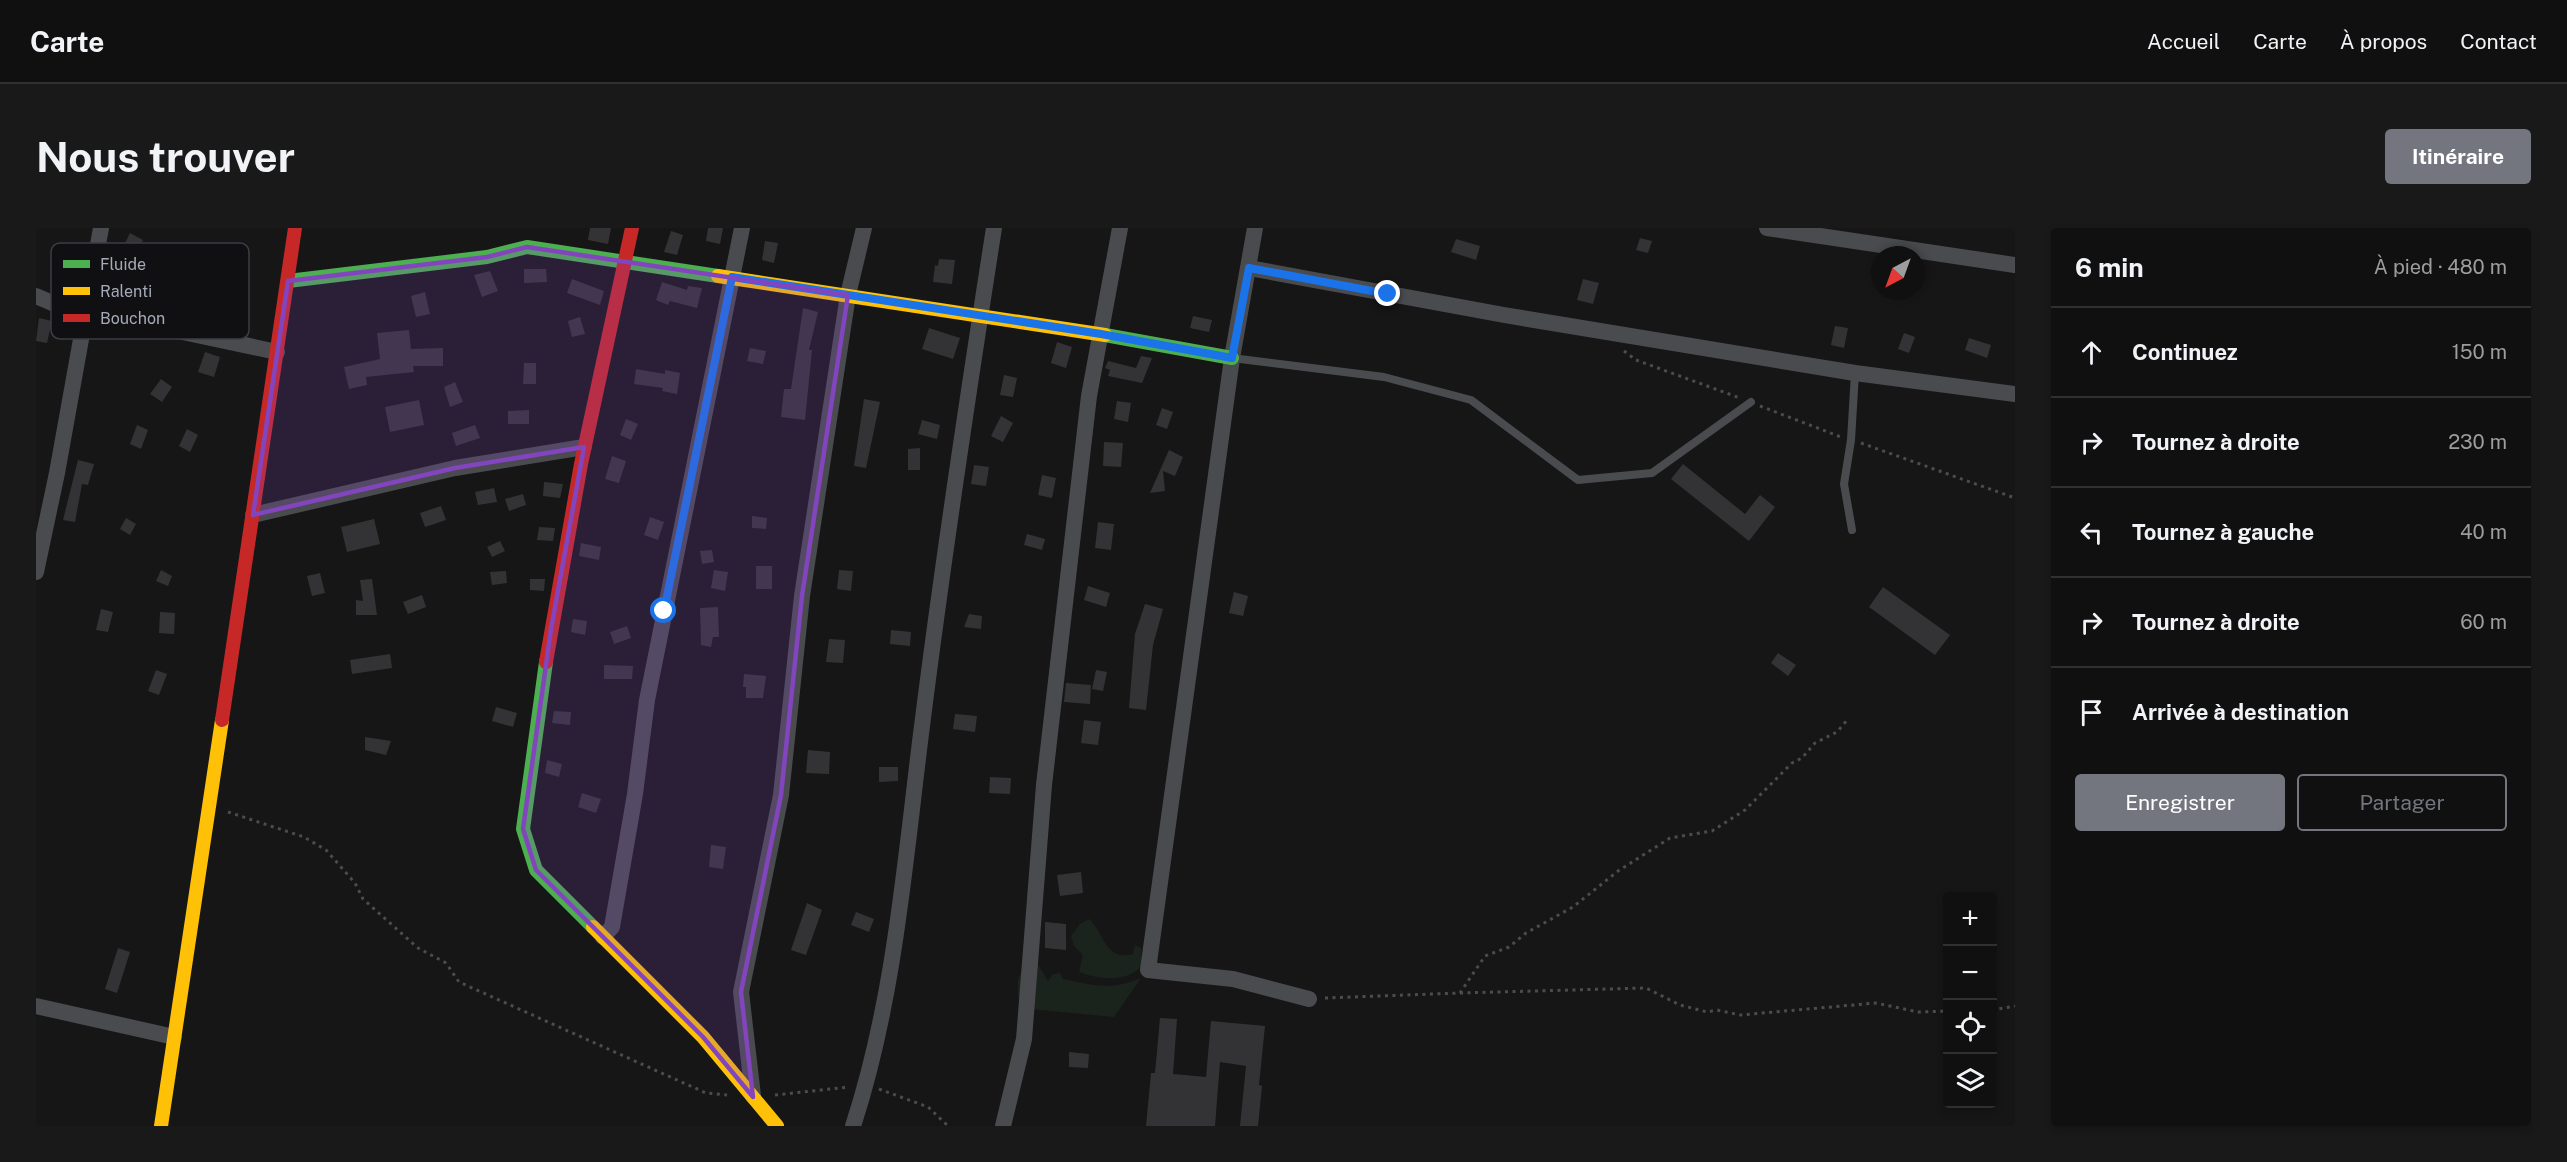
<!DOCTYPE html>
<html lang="fr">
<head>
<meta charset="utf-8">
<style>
	:root { --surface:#101010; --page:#191919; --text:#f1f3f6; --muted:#9c9d9f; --line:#303030; --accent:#73767f }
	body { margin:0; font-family:"Public Sans",sans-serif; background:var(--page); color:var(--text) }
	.controls { position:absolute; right:18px; bottom:18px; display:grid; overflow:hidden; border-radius:6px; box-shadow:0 3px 9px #0003 }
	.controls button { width:54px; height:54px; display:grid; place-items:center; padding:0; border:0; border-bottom:2px solid var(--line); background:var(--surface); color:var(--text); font:30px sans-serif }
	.compass { position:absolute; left:1835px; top:18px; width:54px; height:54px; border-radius:50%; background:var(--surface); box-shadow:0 3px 9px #0003; rotate:221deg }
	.stop { position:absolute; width:18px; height:18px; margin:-14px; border:4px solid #1a73e8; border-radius:50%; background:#fff }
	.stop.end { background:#1a73e8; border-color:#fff; box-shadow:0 2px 6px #0008 }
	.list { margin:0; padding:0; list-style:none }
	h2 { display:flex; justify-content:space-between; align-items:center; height:78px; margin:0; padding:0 24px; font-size:26px }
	h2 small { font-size:20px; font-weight:400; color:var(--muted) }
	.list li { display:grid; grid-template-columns:39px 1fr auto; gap:18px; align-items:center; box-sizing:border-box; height:90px; padding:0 24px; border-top:2px solid var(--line) }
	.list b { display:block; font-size:22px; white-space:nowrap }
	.list em { font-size:20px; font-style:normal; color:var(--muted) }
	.actions { display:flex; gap:12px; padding:18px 24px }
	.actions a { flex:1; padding:14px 0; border:2px solid var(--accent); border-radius:6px; text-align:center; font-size:21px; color:var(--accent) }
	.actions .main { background:var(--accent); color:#fff }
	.icon { flex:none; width:33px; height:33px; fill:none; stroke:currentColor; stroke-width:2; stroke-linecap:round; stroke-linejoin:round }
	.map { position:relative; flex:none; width:1979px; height:898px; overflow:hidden; border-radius:6px }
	header { display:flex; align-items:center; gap:36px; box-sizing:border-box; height:84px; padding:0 30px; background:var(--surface); border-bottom:2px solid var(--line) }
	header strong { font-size:28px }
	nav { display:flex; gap:33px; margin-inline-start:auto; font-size:21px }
	.intro { display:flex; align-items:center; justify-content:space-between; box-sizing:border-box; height:144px; padding:0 36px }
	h1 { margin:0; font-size:42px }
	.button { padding:15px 27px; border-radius:6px; background:var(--accent); color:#fff; font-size:21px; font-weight:700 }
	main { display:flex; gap:36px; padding:0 36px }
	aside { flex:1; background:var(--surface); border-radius:6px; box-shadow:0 3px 9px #0003 }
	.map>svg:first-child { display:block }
	.grass { fill:#1b231d }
	.building { fill:#333335 }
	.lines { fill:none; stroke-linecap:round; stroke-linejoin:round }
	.path { stroke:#4b4c50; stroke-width:3; stroke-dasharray:3 4.5; stroke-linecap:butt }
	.lane { stroke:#494b4f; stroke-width:8 }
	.street { stroke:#494b4f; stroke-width:16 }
	.fast { stroke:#4caf50; stroke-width:14 }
	.slow { stroke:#ffc107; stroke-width:14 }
	.jam { stroke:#c62828; stroke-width:14 }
	.route { stroke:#1a73e8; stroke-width:8 }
	.marked { fill:#8345be; fill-opacity:0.2; stroke:#8345be; stroke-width:4.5; stroke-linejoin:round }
	.key { fill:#101012; stroke:#3d3e44; stroke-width:1.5 }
	.key-label { font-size:16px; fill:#a5a9b8 }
</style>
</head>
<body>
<header>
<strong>Carte</strong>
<nav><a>Accueil</a><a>Carte</a><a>À propos</a><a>Contact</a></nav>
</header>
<div class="intro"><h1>Nous trouver</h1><a class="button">Itinéraire</a></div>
<main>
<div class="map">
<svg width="1979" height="898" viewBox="0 0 1979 898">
	<rect width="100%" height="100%" fill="#161616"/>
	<g class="grass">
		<path d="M1053 691C1068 704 1069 734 1097 726L1099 717 1105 720 1106 737C1091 756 1062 751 1043 744L1047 727 1038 718 1035 708 1044 696Z"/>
		<path d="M1001 735 1012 753 1017 746 1024 745 1027 751C1057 757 1075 763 1105 750L1078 789 983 780C983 759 975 742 1001 735Z"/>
	</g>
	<g class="building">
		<polygon points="554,0 575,0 572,16 552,12"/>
		<polygon points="672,0 687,0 684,16 670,13"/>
		<polygon points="635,3 647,7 641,27 628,24"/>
		<polygon points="94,5 107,12 99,28 86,21"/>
		<polygon points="1604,10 1616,13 1612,25 1600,22"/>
		<polygon points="1420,11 1444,18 1440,32 1415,24"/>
		<polygon points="729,13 742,15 738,35 726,32"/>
		<polygon points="903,31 919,32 916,56 897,54 899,37 902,38"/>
		<polygon points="488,41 510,41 511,54 488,55"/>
		<polygon points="454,43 462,63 446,69 438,47"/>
		<polygon points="536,51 568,63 564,77 531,65"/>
		<polygon points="1547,51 1563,55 1557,76 1541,72"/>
		<polygon points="626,54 651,62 652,58 666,60 661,80 634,73 632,77 620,72"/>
		<polygon points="389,64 394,86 380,89 375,68"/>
		<polygon points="767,80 782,84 773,122 776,122 769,192 745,189 748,161 755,161"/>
		<polygon points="1157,88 1176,92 1173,104 1154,100"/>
		<polygon points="544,89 549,106 536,109 532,93"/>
		<polygon points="3,90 16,93 11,115 0,113"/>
		<polygon points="1799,98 1812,100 1808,120 1795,117"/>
		<polygon points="893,100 924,110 917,131 886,121"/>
		<polygon points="373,102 375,121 407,120 407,138 377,138 378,144 330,149 331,157 313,161 308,139 344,131 341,105"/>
		<polygon points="1868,105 1879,109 1873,125 1862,121"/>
		<polygon points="1933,110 1955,117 1951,130 1929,122"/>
		<polygon points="1021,114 1036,119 1030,140 1015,135"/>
		<polygon points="714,120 730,123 727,136 711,133"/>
		<polygon points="169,124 184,129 178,149 162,144"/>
		<polygon points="1105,128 1116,130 1106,155 1072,148 1074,142 1069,140 1072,133 1100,140"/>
		<polygon points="488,135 500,135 500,156 487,156"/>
		<polygon points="600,141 629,146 629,142 644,145 641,166 626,163 627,160 598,156"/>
		<polygon points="968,147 981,150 977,169 964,167"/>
		<polygon points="125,151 136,159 126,174 114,166"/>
		<polygon points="419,154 427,174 414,179 408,159"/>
		<polygon points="828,171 844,174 830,240 818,238"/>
		<polygon points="383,172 388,197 354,204 349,179"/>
		<polygon points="1081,173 1095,175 1092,194 1078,191"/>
		<polygon points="1126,180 1137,184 1131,201 1120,197"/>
		<polygon points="493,182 493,196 472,196 472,183"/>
		<polygon points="965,188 977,195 967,214 955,208"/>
		<polygon points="590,191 602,196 595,212 584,207"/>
		<polygon points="886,192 904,197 901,211 882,206"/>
		<polygon points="101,197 112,202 105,221 94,216"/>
		<polygon points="439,197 444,210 420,218 416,205"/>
		<polygon points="151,201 162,207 154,224 143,218"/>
		<polygon points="1068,214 1087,215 1085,239 1067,238"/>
		<polygon points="884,220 884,242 872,242 872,221"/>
		<polygon points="1133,222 1147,229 1139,248 1127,243 1129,263 1114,265"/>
		<polygon points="576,228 590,233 583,255 569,251"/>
		<polygon points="42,232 58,236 52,257 46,256 39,294 27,292"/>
		<polygon points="1647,236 1709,286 1724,267 1739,279 1713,313 1635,251"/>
		<polygon points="938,237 953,239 950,258 935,256"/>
		<polygon points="1006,247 1020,250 1016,270 1002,267"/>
		<polygon points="508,254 527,256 524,270 507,268"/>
		<polygon points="458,260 461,274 442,277 439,264"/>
		<polygon points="487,266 490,277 473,283 469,271"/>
		<polygon points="405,278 410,292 389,299 384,285"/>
		<polygon points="716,288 731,290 730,301 716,300"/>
		<polygon points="614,289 628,294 622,312 608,307"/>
		<polygon points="90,290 100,296 94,307 84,301"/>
		<polygon points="338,291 344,316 311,324 305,299"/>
		<polygon points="1062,294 1078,296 1075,322 1059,320"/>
		<polygon points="503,299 519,300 517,313 501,312"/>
		<polygon points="991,306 1009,311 1006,322 988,317"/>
		<polygon points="464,313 469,323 456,329 451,319"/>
		<polygon points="545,315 565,319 563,332 543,328"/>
		<polygon points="676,322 678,334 666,336 664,323"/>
		<rect x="720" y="338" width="16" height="23"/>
		<polygon points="125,342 136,348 132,358 120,353"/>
		<polygon points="678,342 692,344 689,363 675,360"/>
		<polygon points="803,342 817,343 815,363 801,361"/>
		<polygon points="470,343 471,355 456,357 454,344"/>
		<polygon points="284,345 289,365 276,368 271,348"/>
		<polygon points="336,351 341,387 320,387 320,372 327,373 324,352"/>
		<polygon points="494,351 509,351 508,363 494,362"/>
		<polygon points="1052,358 1074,365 1070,379 1048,372"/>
		<polygon points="1847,359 1914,407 1899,427 1833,379"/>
		<polygon points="1198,364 1212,368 1207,388 1193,385"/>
		<polygon points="386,367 390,379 372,386 367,374"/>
		<polygon points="1109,376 1127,381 1117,417 1110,482 1093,480 1099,406"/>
		<polygon points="682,379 683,409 677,409 675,419 665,417 664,380"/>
		<polygon points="65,381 77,384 72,404 60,402"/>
		<polygon points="124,384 139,385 138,406 123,405"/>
		<polygon points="933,386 946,388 945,401 928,399"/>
		<polygon points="537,391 551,393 549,407 535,404"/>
		<polygon points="591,398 595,410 578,416 574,404"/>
		<polygon points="855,402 875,404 874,418 854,416"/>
		<polygon points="793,411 809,412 807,435 790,434"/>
		<polygon points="1742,425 1760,437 1752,448 1735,435"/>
		<polygon points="354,426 356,440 316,446 314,432"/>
		<polygon points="568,437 597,438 596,451 568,451"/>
		<polygon points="120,442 131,446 123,467 112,463"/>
		<polygon points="1060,442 1071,444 1067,463 1056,461"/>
		<polygon points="708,446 730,448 727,470 710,470 710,459 707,459"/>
		<polygon points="1030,455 1055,457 1054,476 1028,474"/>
		<polygon points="460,479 481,485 477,499 456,493"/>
		<polygon points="518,483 535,484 534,497 516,495"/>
		<polygon points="919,486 941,488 939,504 917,501"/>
		<polygon points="1048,492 1065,494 1062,517 1045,515"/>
		<polygon points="329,509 355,513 350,527 329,522"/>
		<polygon points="772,522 794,524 793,546 770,545"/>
		<polygon points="511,532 526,536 523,549 509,545"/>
		<polygon points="843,539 862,539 862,553 843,554"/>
		<polygon points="954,549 975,550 974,566 953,565"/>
		<polygon points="546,565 565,571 560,585 542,579"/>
		<polygon points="675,617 690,619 687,641 673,639"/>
		<polygon points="1045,644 1047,665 1024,668 1021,647"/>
		<polygon points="771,675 786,682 770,727 755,722"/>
		<polygon points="820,684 838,691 833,704 815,697"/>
		<polygon points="1009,694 1030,696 1030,722 1009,720"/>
		<polygon points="82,720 94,724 81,765 69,761"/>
		<polygon points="1124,790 1141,791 1137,846 1170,849 1175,793 1229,798 1223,857 1226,858 1222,898 1204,898 1210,838 1184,834 1179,898 1110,898 1115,845 1119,845"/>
		<polygon points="1033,824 1053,826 1052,840 1033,839"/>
	</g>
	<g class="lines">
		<g class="path">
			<polyline points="1588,123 1600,132 1704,170"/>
			<polyline points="1724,178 1805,209"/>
			<polyline points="1825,215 1979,270"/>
			<polyline points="192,584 268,609 290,622 319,655 327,671 382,720 410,735 423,754 670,865 691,867"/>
			<polyline points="1424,765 1610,760 1644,777 1671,784 1681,782 1704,787 1840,775 1882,784 1912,783"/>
			<polyline points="1289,770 1424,765 1449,728 1473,719 1490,705 1537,679 1582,643 1634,610 1676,603 1709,582 1756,535 1766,530 1779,515 1801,504 1812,491"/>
			<polyline points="1956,782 1979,778"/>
			<polyline points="843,861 892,879 912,898"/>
			<polyline points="739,867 813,859"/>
		</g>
		<g class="lane">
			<polyline points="1196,130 1348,149 1435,172 1542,252 1616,245 1715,174"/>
			<polyline points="1816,302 1808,256 1815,212 1819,145"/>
		</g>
		<g class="street">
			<polyline points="1219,0 1196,130 1112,742 1197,751 1273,771"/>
			<polyline points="1731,0 1979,37"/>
			<polyline points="1213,40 1468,87 1819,145 1979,166"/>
			<polyline points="0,68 49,89 123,99 241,124"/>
			<polyline points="217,287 419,240 548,219"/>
			<polyline points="0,344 21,245 65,0"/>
			<polyline points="567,709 576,699 599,566 611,472 706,0"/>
			<polyline points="0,778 138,809"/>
			<polyline points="717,868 705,764 745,567 766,368 812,67 828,0"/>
			<path d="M817 898C859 770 869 631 886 498 907 331 932 166 958 0"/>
			<polyline points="967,898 988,811 1008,557 1053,168 1084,0"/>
		</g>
		<g class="fast">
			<polyline points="252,53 451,29 491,19 682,48"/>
			<polyline points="1069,107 1196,130"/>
			<polyline points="510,434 487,601 500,642 557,699"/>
		</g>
		<g class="slow">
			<polyline points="682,48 1069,107"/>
			<polyline points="557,699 667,809 741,898"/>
			<polyline points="125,898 186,492"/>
		</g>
		<g class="jam">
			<polyline points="510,434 545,236 596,0"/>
			<polyline points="186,492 259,0"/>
		</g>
	</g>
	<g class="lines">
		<polyline class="route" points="628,383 696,49 1065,106 1196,130 1213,40 1352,66"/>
	</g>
	<path class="marked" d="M491 19 812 67 766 368 745 567 705 764 717 869 667 809 500 642 487 601 515 401 548 219 419 240 217 287 252 53 451 29Z"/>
	<rect x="15" y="15" width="198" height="96" rx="9" class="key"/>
	<rect x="27" y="32" width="27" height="8" fill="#4caf50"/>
	<rect x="27" y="59" width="27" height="8" fill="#ffc107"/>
	<rect x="27" y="86" width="27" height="8" fill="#c62828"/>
	<g class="key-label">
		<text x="64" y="42">Fluide</text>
		<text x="64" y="69">Ralenti</text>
		<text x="64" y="96">Bouchon</text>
	</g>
</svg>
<div class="controls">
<button>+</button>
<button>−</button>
<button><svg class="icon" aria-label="locate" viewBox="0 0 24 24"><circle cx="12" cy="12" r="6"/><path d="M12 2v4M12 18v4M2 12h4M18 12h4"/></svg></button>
<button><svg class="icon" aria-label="layers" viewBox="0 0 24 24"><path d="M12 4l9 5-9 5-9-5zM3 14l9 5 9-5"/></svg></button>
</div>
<svg class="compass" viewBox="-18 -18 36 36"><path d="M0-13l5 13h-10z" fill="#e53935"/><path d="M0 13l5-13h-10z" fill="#9c9d9f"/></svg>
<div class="stop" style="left:628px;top:383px"></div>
<div class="stop end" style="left:1352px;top:66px"></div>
</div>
<aside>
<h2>6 min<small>À pied · 480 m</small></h2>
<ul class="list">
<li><svg class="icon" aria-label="ahead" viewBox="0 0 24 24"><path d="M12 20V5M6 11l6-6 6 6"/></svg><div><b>Continuez</b></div><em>150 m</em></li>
<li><svg class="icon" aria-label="right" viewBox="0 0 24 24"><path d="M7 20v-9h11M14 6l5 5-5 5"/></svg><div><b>Tournez à droite</b></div><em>230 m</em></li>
<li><svg class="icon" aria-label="left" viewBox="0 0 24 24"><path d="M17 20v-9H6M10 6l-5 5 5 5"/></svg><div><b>Tournez à gauche</b></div><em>40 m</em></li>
<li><svg class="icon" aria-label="right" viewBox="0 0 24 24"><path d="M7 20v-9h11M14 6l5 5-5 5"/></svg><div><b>Tournez à droite</b></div><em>60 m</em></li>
<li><svg class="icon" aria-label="arrive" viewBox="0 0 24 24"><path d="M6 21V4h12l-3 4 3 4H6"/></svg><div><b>Arrivée à destination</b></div></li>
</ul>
<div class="actions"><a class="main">Enregistrer</a><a>Partager</a></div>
</aside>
</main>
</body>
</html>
